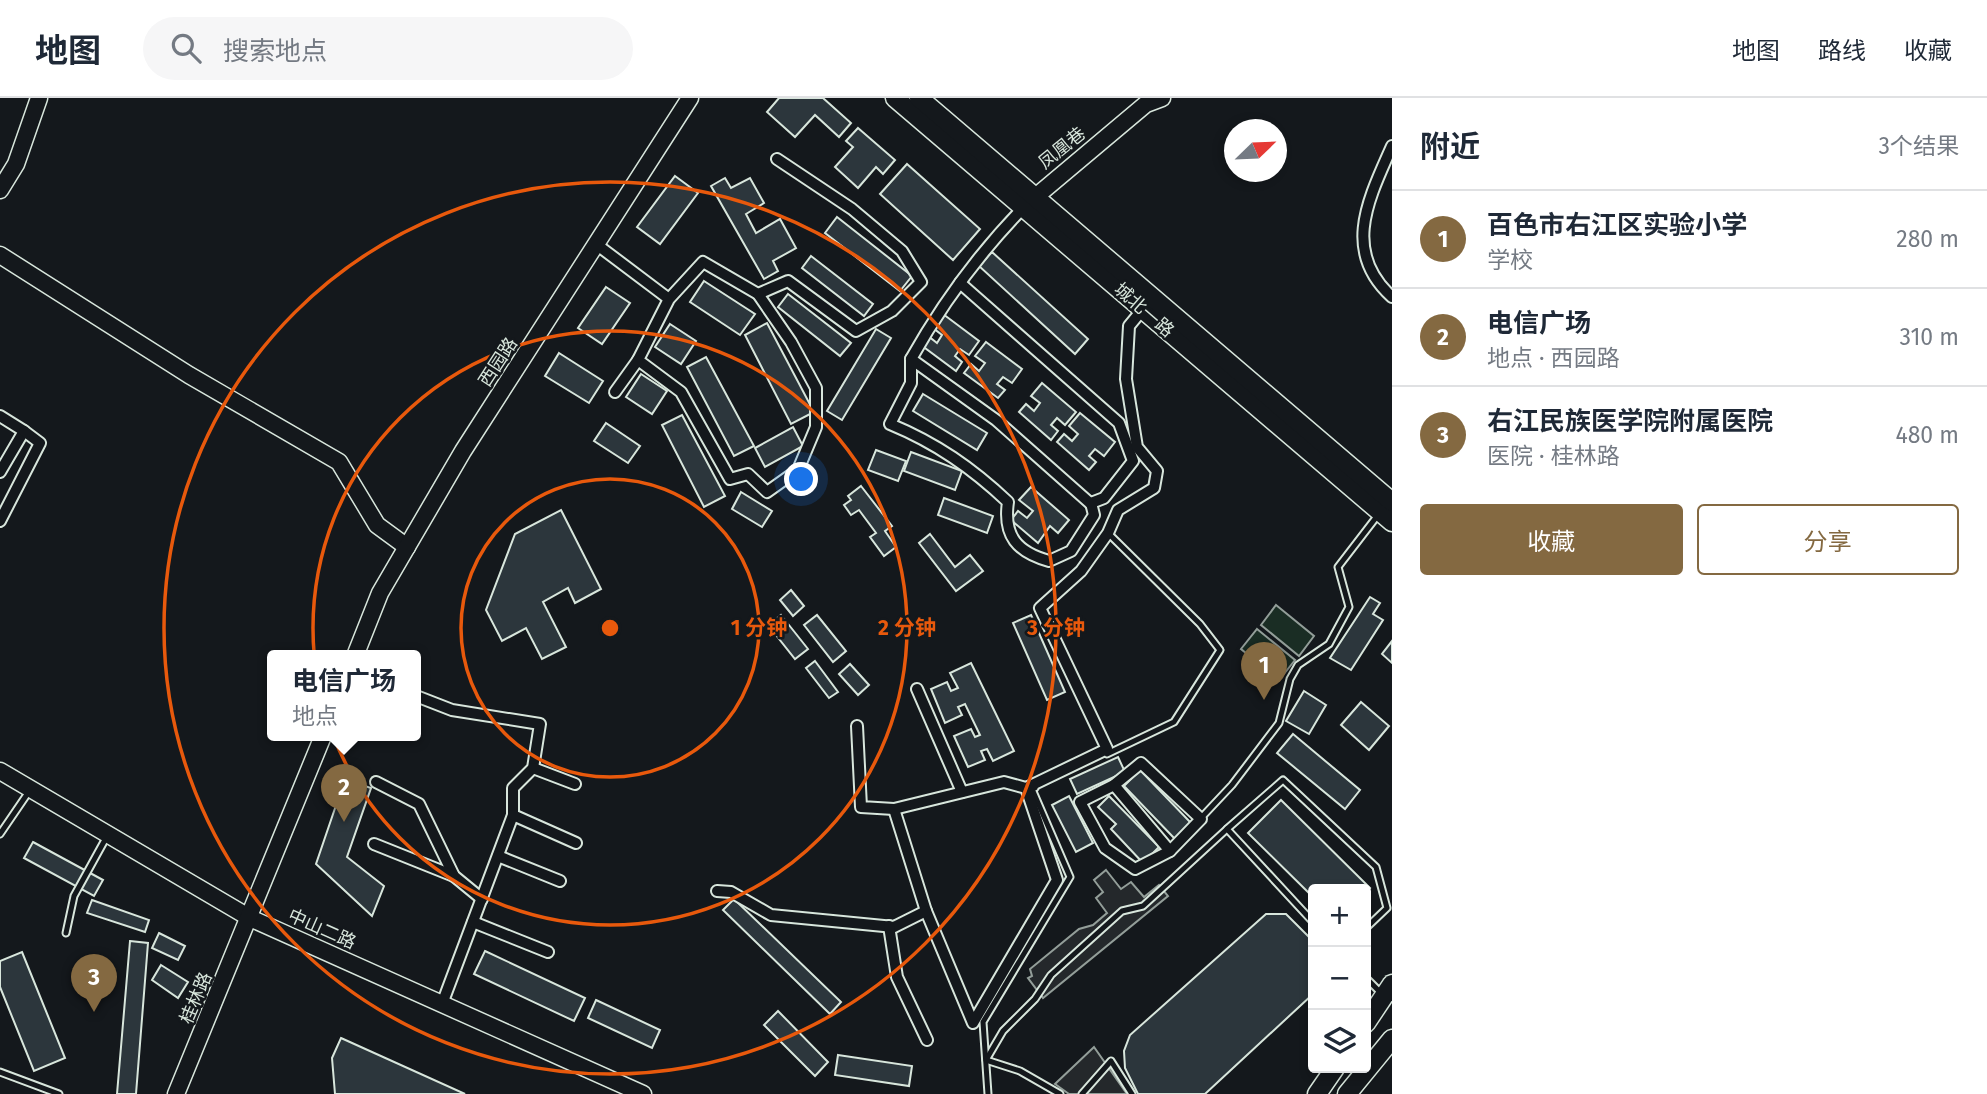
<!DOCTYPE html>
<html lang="zh">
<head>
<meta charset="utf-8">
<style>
	:root { --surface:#fff; --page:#f6f6f7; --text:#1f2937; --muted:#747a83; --line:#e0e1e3; --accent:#846941 }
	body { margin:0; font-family:"Fira Sans","Noto Sans SC",sans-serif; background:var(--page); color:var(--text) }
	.controls { position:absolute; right:21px; bottom:21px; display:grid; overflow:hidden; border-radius:7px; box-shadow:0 4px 10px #0003 }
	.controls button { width:63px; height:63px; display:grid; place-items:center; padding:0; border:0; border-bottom:2px solid var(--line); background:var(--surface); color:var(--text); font:35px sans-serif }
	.compass { position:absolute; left:1224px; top:21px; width:63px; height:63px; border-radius:50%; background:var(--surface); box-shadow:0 4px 10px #0003; rotate:67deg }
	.you { position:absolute; left:802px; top:382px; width:24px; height:24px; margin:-18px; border:5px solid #fff; border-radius:50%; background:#1a73e8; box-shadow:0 0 0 10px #1a73e833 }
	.badge { display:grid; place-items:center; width:46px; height:46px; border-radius:50%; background:var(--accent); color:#fff; font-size:23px; font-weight:700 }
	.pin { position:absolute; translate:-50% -58px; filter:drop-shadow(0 2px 4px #0008) }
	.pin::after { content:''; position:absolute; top:37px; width:24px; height:21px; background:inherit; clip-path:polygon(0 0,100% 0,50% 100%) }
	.popup { position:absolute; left:267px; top:552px; width:154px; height:91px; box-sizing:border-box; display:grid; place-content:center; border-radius:7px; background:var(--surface); filter:drop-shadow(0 2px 5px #0005); font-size:23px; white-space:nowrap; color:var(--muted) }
	.popup b { font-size:26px; color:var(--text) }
	.popup::after { content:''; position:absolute; left:50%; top:100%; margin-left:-14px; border:14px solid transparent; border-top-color:var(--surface) }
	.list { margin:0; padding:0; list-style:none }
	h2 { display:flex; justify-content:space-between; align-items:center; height:91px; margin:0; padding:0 28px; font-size:30px }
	h2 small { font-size:23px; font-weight:400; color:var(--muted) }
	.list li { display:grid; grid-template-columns:46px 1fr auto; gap:21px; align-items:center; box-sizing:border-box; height:98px; padding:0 28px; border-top:2px solid var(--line) }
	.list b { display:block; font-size:26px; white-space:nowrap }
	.list p { margin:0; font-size:23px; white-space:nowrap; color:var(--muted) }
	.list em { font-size:23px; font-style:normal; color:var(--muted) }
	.actions { display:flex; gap:14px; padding:21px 28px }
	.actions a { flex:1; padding:16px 0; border:2px solid var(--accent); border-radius:7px; text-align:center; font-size:24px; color:var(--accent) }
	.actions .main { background:var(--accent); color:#fff }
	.icon { flex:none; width:38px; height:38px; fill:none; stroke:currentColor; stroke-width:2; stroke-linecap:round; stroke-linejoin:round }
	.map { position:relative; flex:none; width:1392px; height:996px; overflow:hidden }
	header { display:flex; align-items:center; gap:42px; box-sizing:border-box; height:98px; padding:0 35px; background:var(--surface); border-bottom:2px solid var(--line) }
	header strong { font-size:33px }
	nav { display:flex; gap:38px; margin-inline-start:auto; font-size:24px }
	.search { width:490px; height:63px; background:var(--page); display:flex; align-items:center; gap:18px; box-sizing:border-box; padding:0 24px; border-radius:38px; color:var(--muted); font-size:26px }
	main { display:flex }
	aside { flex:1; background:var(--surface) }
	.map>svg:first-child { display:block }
	.green { fill:#1a2d24; stroke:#939e99; stroke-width:2 }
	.parking { fill:#24282b; stroke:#939e99; stroke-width:2 }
	.building { fill:#2c363c; stroke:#d8e6dc; stroke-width:2 }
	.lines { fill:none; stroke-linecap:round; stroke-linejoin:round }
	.lane-casing { stroke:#d8e6dc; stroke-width:9 }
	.street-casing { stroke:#d8e6dc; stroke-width:14 }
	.secondary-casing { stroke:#d8e6dc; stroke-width:19 }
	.primary-casing { stroke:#d8e6dc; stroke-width:21 }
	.lane { stroke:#14181c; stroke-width:5 }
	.street { stroke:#14181c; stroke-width:10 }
	.secondary { stroke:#14181c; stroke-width:16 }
	.primary { stroke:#14181c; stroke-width:18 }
	.ring { fill:none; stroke:#e8590c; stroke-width:3.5 }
	.labels { text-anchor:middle; stroke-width:5; stroke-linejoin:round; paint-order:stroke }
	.street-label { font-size:18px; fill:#d8e6dc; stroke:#14181c }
	.centre { fill:#e8590c; stroke:#14181c; stroke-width:3.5 }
	.ring-label { font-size:21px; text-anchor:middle; font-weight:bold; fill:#e8590c; stroke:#14181c; stroke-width:5; stroke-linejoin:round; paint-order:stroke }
</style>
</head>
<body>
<header>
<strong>地图</strong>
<div class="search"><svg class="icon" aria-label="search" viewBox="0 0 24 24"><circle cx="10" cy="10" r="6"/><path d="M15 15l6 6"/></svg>搜索地点</div>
<nav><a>地图</a><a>路线</a><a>收藏</a></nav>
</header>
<main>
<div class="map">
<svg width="1392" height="996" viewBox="0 0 1392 996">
	<rect width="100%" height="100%" fill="#14181c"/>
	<g class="green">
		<polygon points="1276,507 1314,538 1299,558 1261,527"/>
		<polygon points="1257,531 1295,562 1279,582 1241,551"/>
	</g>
	<g class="parking">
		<polygon points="1106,772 1121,791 1131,784 1144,799 1159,787 1168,798 1043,900 1028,880 1032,878 1030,871 1079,831 1093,827 1107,815 1096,800 1103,794 1094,782"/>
		<polygon points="1094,949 1127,996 1069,996 1055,986"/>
	</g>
	<g class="building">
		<polygon points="779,0 823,0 851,25 839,39 815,17 795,39 767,14"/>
		<polygon points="858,30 895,62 883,76 876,69 858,90 835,69 853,49 846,43"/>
		<polygon points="907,66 980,131 953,162 880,96"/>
		<polygon points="675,78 698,95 660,146 637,129"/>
		<polygon points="725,80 731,90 750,80 764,105 746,116 756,135 780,121 796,150 773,163 778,173 764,181 711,88"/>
		<polygon points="837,119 912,178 900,193 825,135"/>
		<polygon points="992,154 1088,241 1075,256 979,168"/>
		<polygon points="811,158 873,206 864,218 802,170"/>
		<polygon points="704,183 755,216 740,237 690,204"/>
		<polygon points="606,189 630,205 602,246 578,230"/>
		<polygon points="788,196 851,245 840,258 778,209"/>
		<polygon points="943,216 979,243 969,257 960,251 955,258 962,264 956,273 921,247 928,238 937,245 942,237 933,230"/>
		<polygon points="767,225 814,314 791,326 745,237"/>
		<polygon points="670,226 696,243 681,266 655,249"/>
		<polygon points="876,231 891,240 842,322 827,313"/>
		<polygon points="986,244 1022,271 1012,285 1003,279 997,286 1005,292 998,300 964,275 971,266 979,273 985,265 975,258"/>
		<polygon points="559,255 603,283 589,305 545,278"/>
		<polygon points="706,259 754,348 734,358 687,269"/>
		<polygon points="641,276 667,293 652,316 626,299"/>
		<polygon points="1042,285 1076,314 1065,327 1057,320 1051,327 1058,333 1051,342 1019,314 1026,306 1034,313 1040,305 1031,298"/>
		<polygon points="923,296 987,335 977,352 913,313"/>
		<polygon points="1080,315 1115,344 1104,358 1095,351 1089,358 1096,364 1089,372 1057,344 1064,336 1072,343 1078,336 1069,328"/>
		<polygon points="682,317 725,398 704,409 662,327"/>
		<polygon points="606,325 640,348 628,365 594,343"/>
		<polygon points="793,329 803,348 765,369 755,350"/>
		<polygon points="876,352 906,363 898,383 868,372"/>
		<polygon points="911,354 962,373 955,392 904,373"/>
		<polygon points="861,388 892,428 885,433 896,449 884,458 870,439 876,435 859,412 851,417 844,407 851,402 848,398"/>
		<polygon points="1031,389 1069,422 1058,435 1050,428 1038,445 1011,422 1018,413 1027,420 1033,413 1019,402"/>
		<polygon points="741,394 772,413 762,429 732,411"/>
		<polygon points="944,400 993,418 987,435 938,417"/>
		<polygon points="561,412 601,491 575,505 568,490 543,504 566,549 542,561 526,530 502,543 486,512 515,436"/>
		<polygon points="930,436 955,469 970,457 983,473 956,493 919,445"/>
		<polygon points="791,492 804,508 793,518 780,502"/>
		<polygon points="1370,499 1380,505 1373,516 1383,522 1351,572 1330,560"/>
		<polygon points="781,517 808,551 795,561 768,527"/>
		<polygon points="817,517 846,553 833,564 804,527"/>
		<polygon points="1031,517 1065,594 1047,602 1013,525"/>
		<polygon points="1392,543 1392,565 1382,556"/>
		<polygon points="815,563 838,594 829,600 806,570"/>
		<polygon points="971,565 1014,653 993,663 987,651 981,653 985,662 968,669 954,638 971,631 975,639 980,637 965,606 958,609 962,617 945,625 931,591 947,584 951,593 958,590 950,575"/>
		<polygon points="850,566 869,587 858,597 839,576"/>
		<polygon points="1304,593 1326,607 1309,636 1286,623"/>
		<polygon points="1361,604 1389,628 1369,652 1341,627"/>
		<polygon points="1293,636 1360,692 1345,711 1277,655"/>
		<polygon points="1118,659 1125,674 1077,696 1070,681"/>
		<polygon points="1140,672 1191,725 1175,741 1124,688"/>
		<polygon points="345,681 371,690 347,759 384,788 372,818 316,766"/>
		<polygon points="1069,698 1093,745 1076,754 1052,707"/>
		<polygon points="1109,698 1159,749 1143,765 1111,731 1116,726 1098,709"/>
		<polygon points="1281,702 1370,790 1366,794 1366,791 1313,791 1313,799 1248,735"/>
		<polygon points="33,744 103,782 94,798 24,760"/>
		<polygon points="734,801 841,904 830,916 723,812"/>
		<polygon points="92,802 149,822 145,834 87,815"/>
		<polygon points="1266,816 1286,816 1313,843 1313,896 1205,996 1138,996 1125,970 1124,953 1130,937"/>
		<polygon points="159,835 185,848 178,862 152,850"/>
		<polygon points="130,843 148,845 136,996 117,996"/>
		<polygon points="485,853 585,900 574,923 474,876"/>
		<polygon points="22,854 65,960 34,973 0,889 0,863"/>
		<polygon points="161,867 188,884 178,900 152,882"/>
		<polygon points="596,902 660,932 652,950 588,920"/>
		<polygon points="778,913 828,964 815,978 764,927"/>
		<polygon points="341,940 465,996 335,996 332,960"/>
		<polygon points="838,957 912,968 909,988 835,977"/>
	</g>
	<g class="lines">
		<g class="lane-casing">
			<g id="lane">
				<polyline points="1107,656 1174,624 1220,552 1200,526 1108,435"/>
				<polyline points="1201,720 1232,687 1279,625 1290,581 1298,567 1329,546 1349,509 1338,469 1378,417"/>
				<polyline points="1227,731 1283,682 1376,769 1387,810 1366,830"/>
				<polyline points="0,736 30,692"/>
				<polyline points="66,835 74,798 106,740"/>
				<polyline points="1366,880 1382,896"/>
				<polyline points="0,974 59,996"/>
				<polyline points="988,996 983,924 1070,779 1032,691 1035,690"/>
				<polyline points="1060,996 1020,973 986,962 1003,933 1035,901 1051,877 1122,813 1143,808 1227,731 1313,824"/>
				<polyline points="1082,996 1111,963 1132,996"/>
			</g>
		</g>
		<g class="street-casing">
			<g id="street">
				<path d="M1392 48C1369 100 1341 153 1392 199"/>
				<path d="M1024 109C979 155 942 206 911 261L996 322 1091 406"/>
				<polyline points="596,146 669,201 638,262 681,294 730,381 748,376 767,394 798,372 816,329 816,290 791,244 758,196 703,164 669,201"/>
				<polyline points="758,196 788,183 856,233 892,213 921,184 902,153 852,111 777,61"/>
				<path d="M911 261V285L890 326C936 345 972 370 1008 404 1003 438 1017 454 1049 463L1071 453 1094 417 1091 405 1104 400 1133 363 1119 325 960 185"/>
				<polyline points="615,294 638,262"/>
				<polyline points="0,318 24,333 0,374"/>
				<polyline points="0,423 40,345 24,333"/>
				<polyline points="917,591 962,694"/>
				<polyline points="416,598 452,612 540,626 533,670 513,690 513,717 442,906"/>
				<polyline points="857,628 861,709 894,711"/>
				<polygon points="1141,665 1201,721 1170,753 1135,771 1105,750 1080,704 1114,687"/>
				<polyline points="533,670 575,686"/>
				<polyline points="376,684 419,706 454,778 482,801"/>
				<polyline points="1114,687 1170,753"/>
				<polyline points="1026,690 1004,684 894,711 926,813 973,925 1057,782 1026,690 1107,651 1040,510 1081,473 1108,435 1118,412 1154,390 1157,373 1137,349 1126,281 1129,228 1143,211"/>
				<polyline points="513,717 576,745"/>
				<polyline points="374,746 454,778"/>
				<polyline points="498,758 560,783"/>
				<polyline points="717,793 731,794 771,817 894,829 926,813"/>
				<polyline points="473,824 548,854"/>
				<polyline points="889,828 897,879 927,942"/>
			</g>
		</g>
		<g class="secondary-casing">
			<g id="secondary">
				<polyline points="0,92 16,66 39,0"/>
				<polyline points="1027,106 1146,6 1162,0"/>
				<polyline points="0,157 189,277 339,364 377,427 407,449"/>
				<polyline points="355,558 380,495 463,353 690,0"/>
				<polyline points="0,673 250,820 643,996"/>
				<polyline points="176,996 323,638"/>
			</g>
		</g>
		<g class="primary-casing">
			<g id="primary">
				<polyline points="895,0 1392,424"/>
				<polyline points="919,0 1392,404"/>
				<polyline points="1366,925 1392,886"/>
				<polyline points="1317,996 1335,970"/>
				<polyline points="1347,996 1392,941"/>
			</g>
		</g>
		<use href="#lane" class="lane"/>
		<use href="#street" class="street"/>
		<use href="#secondary" class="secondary"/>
		<use href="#primary" class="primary"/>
	</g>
	<g class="ring">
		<circle cx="610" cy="530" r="149"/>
		<circle cx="610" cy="530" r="297"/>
		<circle cx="610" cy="530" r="446"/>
	</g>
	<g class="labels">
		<g class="street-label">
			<text transform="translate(1062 50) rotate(-39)" y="6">凤凰巷</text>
			<text transform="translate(1144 212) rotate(41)" y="6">城北一路</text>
			<text transform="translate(498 264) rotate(-57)" y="6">西园路</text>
			<text transform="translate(322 831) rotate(24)" y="6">中山二路</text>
			<text transform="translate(196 900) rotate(-67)" y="6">桂林路</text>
		</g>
	</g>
	<circle cx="610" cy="530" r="10" class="centre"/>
	<g class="ring-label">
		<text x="759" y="537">1 分钟</text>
		<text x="907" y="537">2 分钟</text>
		<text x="1056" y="537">3 分钟</text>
	</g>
</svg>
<div class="controls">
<button>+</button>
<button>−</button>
<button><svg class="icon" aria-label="layers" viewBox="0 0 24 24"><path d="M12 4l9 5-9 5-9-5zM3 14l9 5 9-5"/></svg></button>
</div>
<svg class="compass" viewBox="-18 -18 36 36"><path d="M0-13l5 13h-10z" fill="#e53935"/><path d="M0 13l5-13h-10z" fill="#747a83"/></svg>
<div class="you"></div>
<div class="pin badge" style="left:1264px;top:602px">1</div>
<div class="pin badge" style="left:344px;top:724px">2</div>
<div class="popup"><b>电信广场</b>地点</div>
<div class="pin badge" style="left:94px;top:914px">3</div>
</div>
<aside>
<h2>附近<small>3个结果</small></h2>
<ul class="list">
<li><span class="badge">1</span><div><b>百色市右江区实验小学</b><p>学校</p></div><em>280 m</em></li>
<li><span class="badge">2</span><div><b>电信广场</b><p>地点 · 西园路</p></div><em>310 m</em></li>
<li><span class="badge">3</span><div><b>右江民族医学院附属医院</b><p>医院 · 桂林路</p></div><em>480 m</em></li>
</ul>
<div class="actions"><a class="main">收藏</a><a>分享</a></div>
</aside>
</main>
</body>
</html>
